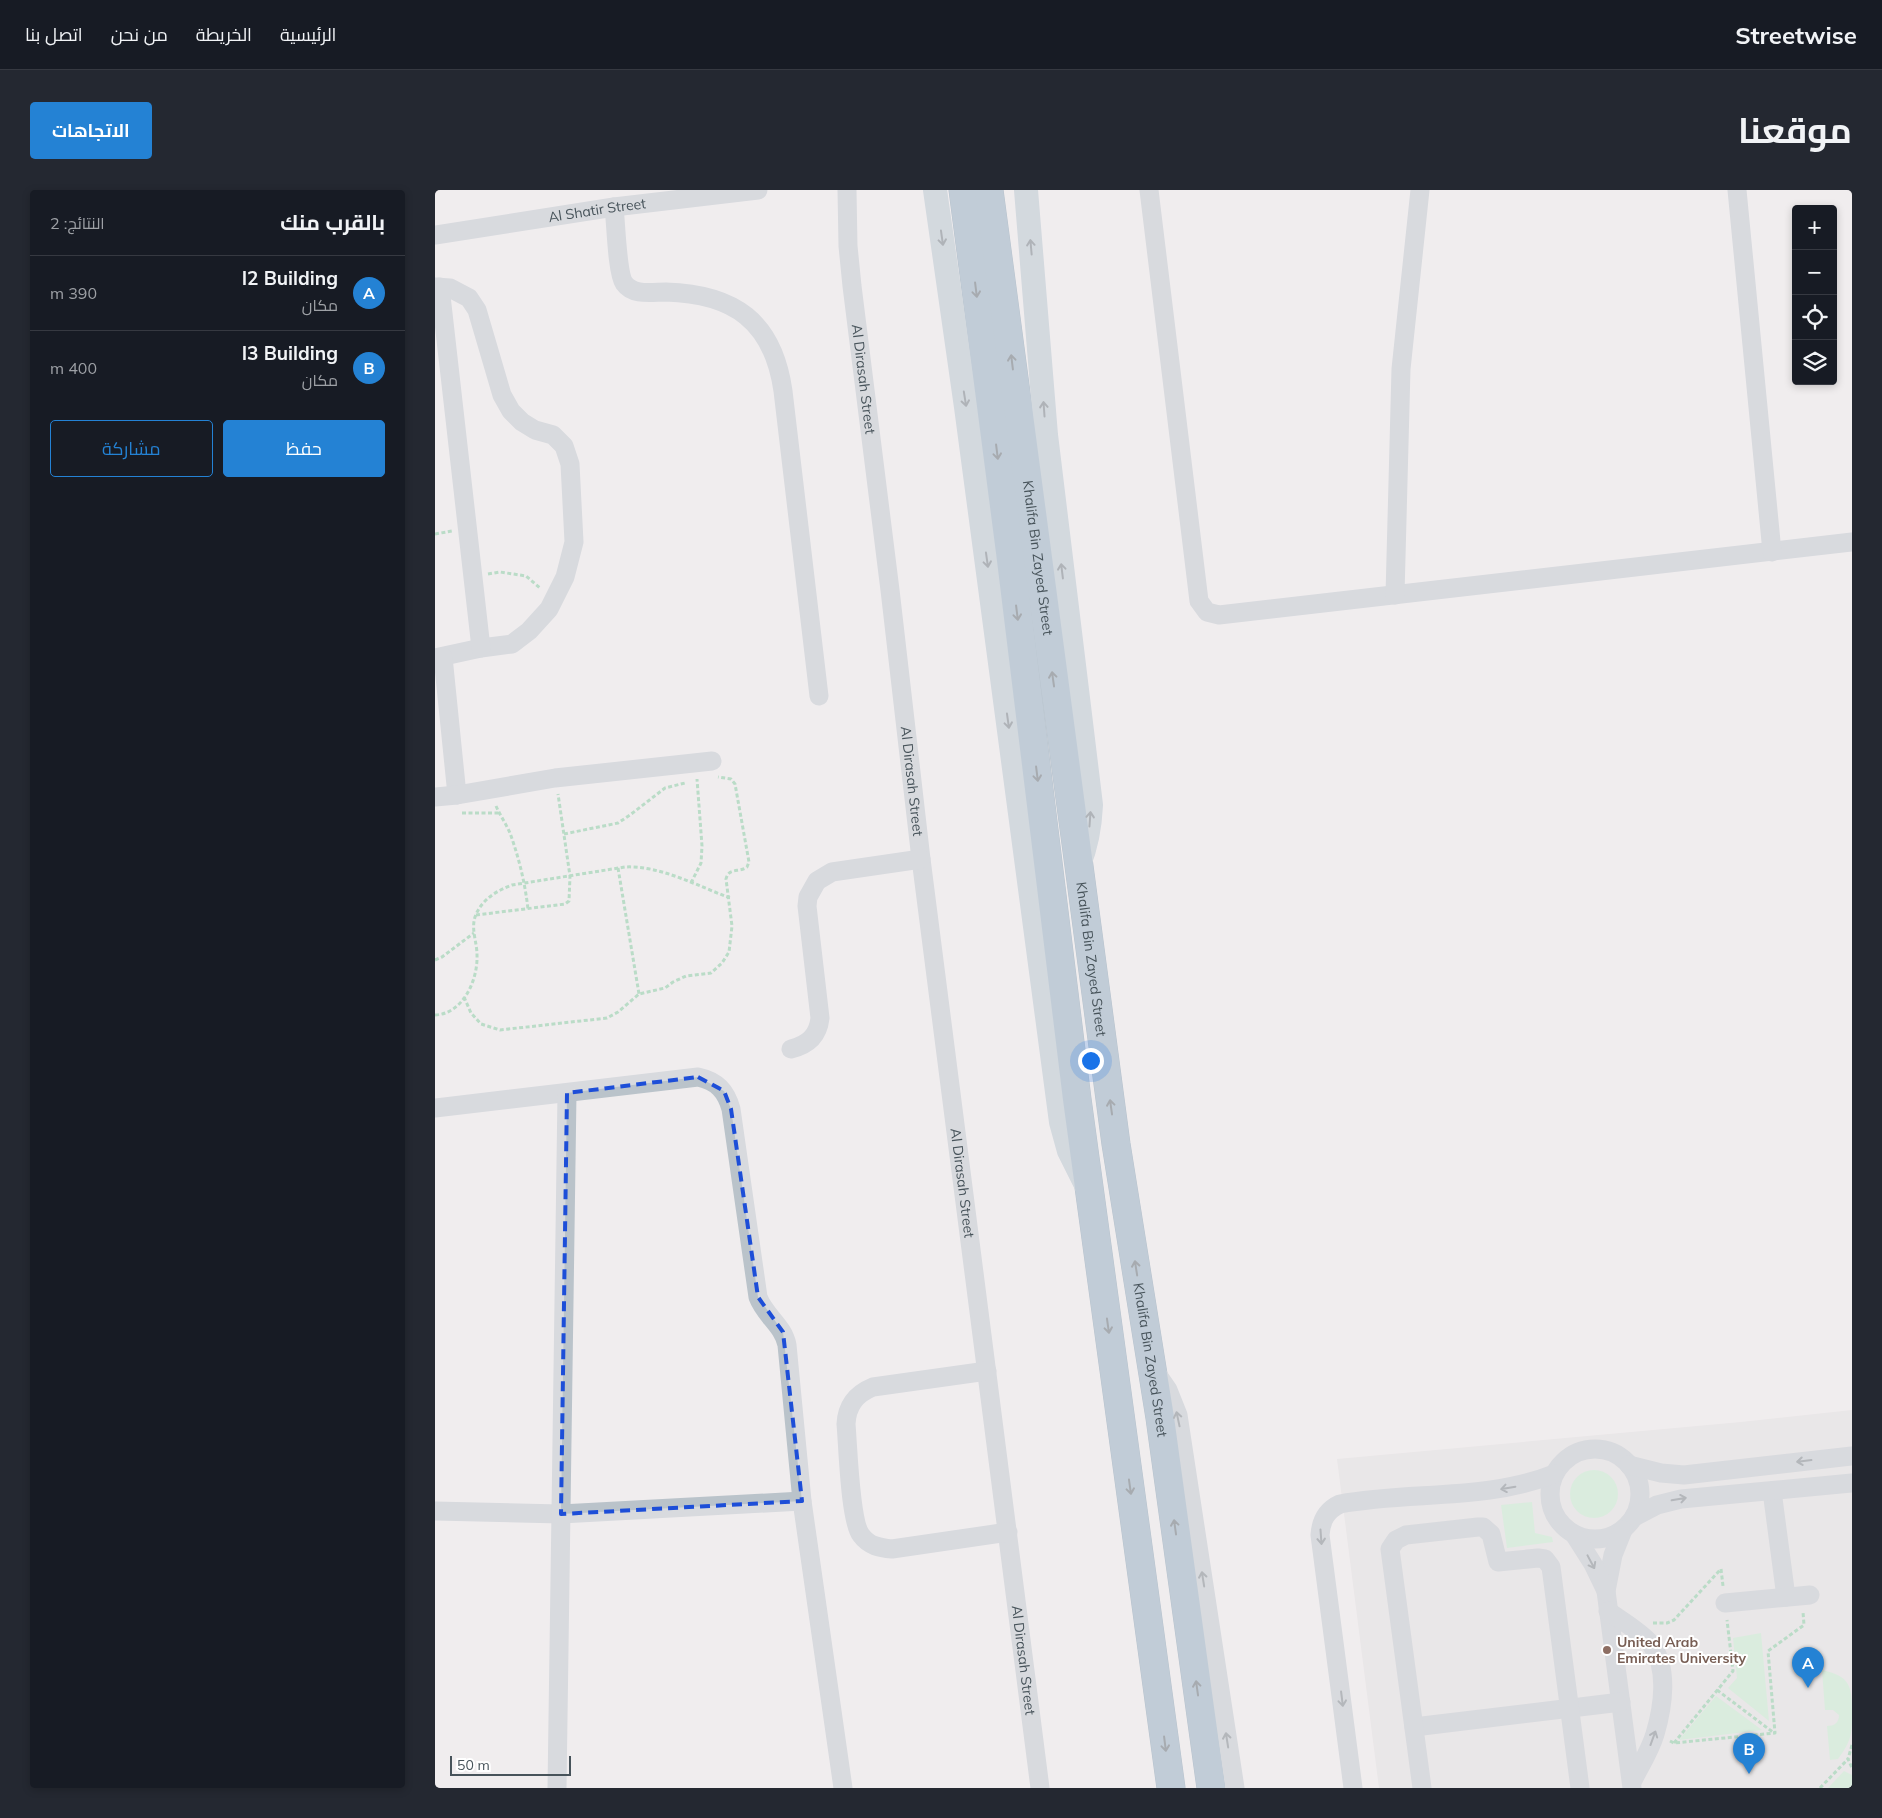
<!DOCTYPE html>
<html lang="ar">
<head>
<meta charset="utf-8">
<style>
	:root { --surface:#171b24; --page:#242831; --text:#f1f3f6; --muted:#9ea1a6; --line:#363941; --accent:#2482d4 }
	body { margin:0; font-family:Mulish,Cairo,sans-serif; background:var(--page); color:var(--text); direction:rtl }
	.controls { position:absolute; right:15px; top:15px; display:grid; overflow:hidden; border-radius:5px; box-shadow:0 2px 8px #0003 }
	.controls button { width:45px; height:45px; display:grid; place-items:center; padding:0; border:0; border-bottom:1px solid var(--line); background:var(--surface); color:var(--text); font:25px sans-serif }
	.scale { position:absolute; left:15px; bottom:12px; width:121px; box-sizing:border-box; padding-left:5px; border:2px solid #47535a; border-top:0; font-size:14px; line-height:18px; white-space:nowrap; color:#47535a; -webkit-text-stroke:4px #fff; paint-order:stroke }
	.you { position:absolute; left:655px; top:870px; width:18px; height:18px; margin:-12px; border:4px solid #fff; border-radius:50%; background:#1a73e8; box-shadow:0 0 0 8px #1a73e833 }
	.badge { display:grid; place-items:center; width:32px; height:32px; border-radius:50%; background:var(--accent); color:#fff; font-size:16px; font-weight:700 }
	.pin { position:absolute; translate:-50% -41px; filter:drop-shadow(0 1px 2px #0008) }
	.pin::after { content:''; position:absolute; top:26px; width:18px; height:15px; background:inherit; clip-path:polygon(0 0,100% 0,50% 100%) }
	.list { margin:0; padding:0; list-style:none }
	h2 { display:flex; justify-content:space-between; align-items:center; height:65px; margin:0; padding:0 20px; font-size:21px }
	h2 small { font-size:16px; font-weight:400; color:var(--muted) }
	.list li { display:grid; grid-template-columns:32px 1fr auto; gap:15px; align-items:center; box-sizing:border-box; height:75px; padding:0 20px; border-top:1px solid var(--line) }
	.list b { display:block; font-size:19px; white-space:nowrap }
	.list p { margin:0; font-size:16px; white-space:nowrap; color:var(--muted) }
	.list em { font-size:16px; font-style:normal; color:var(--muted) }
	.actions { display:flex; gap:10px; padding:15px 20px }
	.actions a { flex:1; padding:11px 0; border:1px solid var(--accent); border-radius:5px; text-align:center; font-size:18px; color:var(--accent) }
	.actions .main { background:var(--accent); color:#fff }
	.icon { flex:none; width:28px; height:28px; fill:none; stroke:currentColor; stroke-width:2; stroke-linecap:round; stroke-linejoin:round }
	.map { position:relative; flex:none; width:1417px; height:1598px; overflow:hidden; direction:ltr; border-radius:5px }
	header { display:flex; align-items:center; gap:30px; box-sizing:border-box; height:70px; padding:0 25px; background:var(--surface); border-bottom:1px solid var(--line) }
	header strong { font-size:24px }
	nav { display:flex; gap:28px; margin-inline-start:auto; font-size:18px }
	.intro { display:flex; align-items:center; justify-content:space-between; box-sizing:border-box; height:120px; padding:0 30px }
	h1 { margin:0; font-size:35px }
	.button { padding:12px 22px; border-radius:5px; background:var(--accent); color:#fff; font-size:18px; font-weight:700 }
	main { display:flex; gap:30px; padding:0 30px }
	aside { flex:1; background:var(--surface); border-radius:5px; box-shadow:0 2px 8px #0003 }
	.map>svg:first-child { display:block }
	.education { fill:#e1dfdf }
	.green { fill:#beeccb }
	.lines { fill:none; stroke-linecap:round; stroke-linejoin:round }
	.highway-casing { stroke:#7390a5; stroke-width:29 }
	.path { stroke:#78c798; stroke-width:3; stroke-dasharray:4 2.5; stroke-linecap:butt }
	.minor { stroke:#bac3ca; stroke-width:19 }
	.major { stroke:#afc0cb; stroke-width:24 }
	.highway { stroke:#88a5ba; stroke-width:28 }
	.oneway { stroke:#616e76 }
	.oneway2 { stroke:#4e5b64 }
	.oneway3 { stroke:#6a757c }
	.marked { fill:none; stroke:#1d4ed8; stroke-width:4; stroke-dasharray:10 6; stroke-linejoin:round }
	.education-dot { fill:#8d6e63; stroke:#fff; stroke-width:2 }
	.labels { text-anchor:middle; stroke-width:4; stroke-linejoin:round; paint-order:stroke }
	.street-label { font-size:14px; fill:#47535a; stroke:#fff }
	.education-label { font-size:14px; font-weight:bold; fill:#785e54; stroke:#fff; text-anchor:start }
</style>
</head>
<body>
<header>
<strong>Streetwise</strong>
<nav><a>الرئيسية</a><a>الخريطة</a><a>من نحن</a><a>اتصل بنا</a></nav>
</header>
<div class="intro"><h1>موقعنا</h1><a class="button">الاتجاهات</a></div>
<main>
<div class="map">
<svg width="1417" height="1598" viewBox="0 0 1417 1598">
	<rect width="100%" height="100%" fill="#f0edee"/>
	<polygon class="education" points="1417,1220 1417,1598 944,1598 902,1269 1306,1232"/>
	<g class="green">
		<circle cx="1159" cy="1304" r="24"/>
		<polygon points="1097,1312 1100,1343 1117,1347 1118,1352 1072,1358 1066,1315"/>
		<polygon points="1326,1443 1334,1531 1293,1498 1302,1488 1298,1448"/>
		<path d="M1387 1480C1415 1486 1417 1496 1417 1522 1417 1544 1417 1550 1403 1569L1395 1570 1392 1536C1399 1536 1404 1533 1404 1525L1398 1520H1390Z"/>
		<polygon points="1281,1506 1327,1540 1244,1550"/>
		<polygon points="1409,1581 1417,1585 1417,1598 1393,1598"/>
	</g>
	<g class="lines">
		<g class="highway-casing">
			<g id="highway">
				<polyline points="528,0 575,362 642,909 736,1598"/>
				<path id="s3" d="M554 0 681 954 725 1228 776 1598"/>
			</g>
		</g>
		<g class="path">
			<polyline points="0,344 17,341"/>
			<polyline points="53,384 65,382 91,386 105,398"/>
			<path d="M61 616C65 625 71 634 75 643 84 668 90 693 93 719"/>
			<polyline points="27,623 64,623"/>
			<polyline points="129,644 183,633 195,625 230,598 250,593"/>
			<polyline points="183,678 204,804"/>
			<polyline points="256,693 266,673 267,656 262,589"/>
			<polyline points="41,725 130,714 134,711 135,686 123,604"/>
			<polyline points="0,770 7,767 39,743"/>
			<path d="M29 807 36 823 46 834 65 840 172 828 183 822 204 804 230 798 238 792 251 786 276 783 287 773 294 762 297 736 291 689C294 677 304 683 312 677L314 672 300 594 296 589 283 587"/>
			<path d="M0 825C28 824 43 790 42 765 42 752 36 740 40 727 46 710 61 701 77 695L190 677C224 675 263 696 295 708"/>
			<polyline points="1218,1433 1232,1433 1239,1430 1286,1379 1288,1396"/>
			<polyline points="1282,1500 1339,1543"/>
			<polyline points="1235,1551 1239,1553 1340,1543 1333,1461 1369,1435 1368,1422"/>
			<polyline points="1239,1553 1298,1481 1292,1430"/>
			<polyline points="1417,1555 1413,1569 1417,1578"/>
			<polyline points="1385,1598 1413,1569"/>
		</g>
		<g class="minor">
			<path id="s1" d="M412 0 413 56 417 96 455 400 486 669 605 1598"/>
			<polyline points="714,0 764,411 772,422 784,425 1417,352"/>
			<polyline points="1302,0 1337,362"/>
			<path d="M179 17C181 33 182 82 189 93 198 106 217 102 231 102 299 104 338 131 348 201L384 506"/>
			<path id="s2" d="M0 45 179 17 323 0"/>
			<polyline points="0,97 15,98 34,108 42,120 67,205 76,221 87,232 100,240 118,245 129,256 135,274 139,352 130,387 114,419 94,441 77,454 46,458 0,468"/>
			<polyline points="5,97 46,458"/>
			<polyline points="960,405 966,179 985,0"/>
			<polyline points="8,467 22,605"/>
			<polyline points="0,607 22,605 120,588 277,571"/>
			<path d="M356 859C373 855 383 846 385 828L372 716 373 707 382 691 397 682 486 669"/>
			<path d="M0 918 263 887C282 891 291 901 296 919L323 1107C330 1126 348 1135 352 1155L367 1311 408 1598"/>
			<path d="M552 1181 438 1197C421 1204 412 1215 411 1234 413 1256 415 1331 426 1345 434 1356 445 1358 457 1359L573 1342"/>
			<polyline points="722,1184 733,1200 743,1225 800,1598"/>
			<circle cx="1160" cy="1304" r="45"/>
			<polyline points="1194,1275 1226,1283 1249,1285 1417,1266"/>
			<polyline points="1337,1301 1351,1407"/>
			<polyline points="0,1321 126,1324 367,1311"/>
			<polyline points="1199,1327 1222,1315 1246,1309 1417,1293"/>
			<polyline points="1188,1340 1178,1365 1171,1401 1197,1598"/>
			<polyline points="1139,1344 1158,1374 1171,1401"/>
			<polyline points="1290,1413 1375,1405"/>
			<path d="M1173 1421C1187 1431 1205 1441 1216 1454 1234 1478 1228 1517 1220 1544 1215 1561 1205 1576 1197 1592"/>
			<polyline points="979,1537 1186,1512"/>
			<polyline points="122,1598 132,903"/>
			<path d="M918 1598 885 1345C886 1330 892 1320 905 1314 976 1301 1051 1311 1119 1284"/>
			<polyline points="987,1598 955,1359 961,1350 971,1345 1043,1337 1048,1337 1056,1344 1063,1372 1103,1368 1110,1369 1116,1377 1145,1598"/>
		</g>
		<g class="major">
			<polyline points="500,0 531,217 626,932 634,961 651,995"/>
			<path d="M591 0 611 245 656 615C655 637 652 655 644 674"/>
		</g>
		<use href="#highway" class="highway"/>
	</g>
	<defs><path id="oneway-shaft" d="M-6 0H5M1.5-3L5.5 0L1.5 3" fill="none" stroke-width="1.6" stroke-linecap="round" stroke-linejoin="round" transform="scale(1.25)"/></defs>
	<g class="oneway">
		<use href="#oneway-shaft" transform="translate(507 48) rotate(82)"/>
		<use href="#oneway-shaft" transform="translate(596 57) rotate(-95)"/>
		<use href="#oneway-shaft" transform="translate(530 209) rotate(81)"/>
		<use href="#oneway-shaft" transform="translate(609 219) rotate(-94)"/>
		<use href="#oneway-shaft" transform="translate(552 370) rotate(82)"/>
		<use href="#oneway-shaft" transform="translate(627 381) rotate(-97)"/>
		<use href="#oneway-shaft" transform="translate(573 531) rotate(82)"/>
		<use href="#oneway-shaft" transform="translate(655 629) rotate(-86)"/>
	</g>
	<g class="oneway2">
		<use href="#oneway-shaft" transform="translate(541 100) rotate(83)"/>
		<use href="#oneway-shaft" transform="translate(577 172) rotate(-97)"/>
		<use href="#oneway-shaft" transform="translate(562 262) rotate(83)"/>
		<use href="#oneway-shaft" transform="translate(582 423) rotate(83)"/>
		<use href="#oneway-shaft" transform="translate(618 489) rotate(-98)"/>
		<use href="#oneway-shaft" transform="translate(602 584) rotate(83)"/>
		<use href="#oneway-shaft" transform="translate(676 917) rotate(-98)"/>
		<use href="#oneway-shaft" transform="translate(701 1078) rotate(-99)"/>
		<use href="#oneway-shaft" transform="translate(673 1136) rotate(82)"/>
		<use href="#oneway-shaft" transform="translate(695 1297) rotate(82)"/>
		<use href="#oneway-shaft" transform="translate(740 1337) rotate(-98)"/>
		<use href="#oneway-shaft" transform="translate(762 1498) rotate(-98)"/>
		<use href="#oneway-shaft" transform="translate(730 1554) rotate(83)"/>
	</g>
	<g class="oneway3">
		<use href="#oneway-shaft" transform="translate(743 1229) rotate(-102)"/>
		<use href="#oneway-shaft" transform="translate(1369 1271) rotate(173)"/>
		<use href="#oneway-shaft" transform="translate(1073 1298) rotate(170)"/>
		<use href="#oneway-shaft" transform="translate(1244 1309) rotate(-10)"/>
		<use href="#oneway-shaft" transform="translate(886 1347) rotate(86)"/>
		<use href="#oneway-shaft" transform="translate(1156 1372) rotate(62)"/>
		<use href="#oneway-shaft" transform="translate(768 1389) rotate(-99)"/>
		<use href="#oneway-shaft" transform="translate(907 1509) rotate(83)"/>
		<use href="#oneway-shaft" transform="translate(1218 1548) rotate(-70)"/>
		<use href="#oneway-shaft" transform="translate(792 1550) rotate(-99)"/>
	</g>
	<path d="M0 0H1417V1598H0ZM263 887 289 901 296 919 323 1107 348 1142 367 1311 126 1324 132 903Z" fill="#f0edee" fill-opacity=".55" fill-rule="evenodd"/>
	<path class="marked" d="M263 887 289 901 296 919 323 1107 348 1142 367 1311 126 1324 132 903Z"/>
	<circle class="education-dot" cx="1172" cy="1460" r="5"/>
	<g class="labels">
		<g class="street-label">
			<text dy="5" stroke="none"><textPath href="#s2" startOffset="164">Al Shatir Street</textPath></text>
			<text dy="5" stroke="none"><textPath href="#s1" startOffset="190">Al Dirasah Street</textPath></text>
			<text dy="5" stroke="none"><textPath href="#s3" startOffset="371">Khalifa Bin Zayed Street</textPath></text>
			<text dy="5" stroke="none"><textPath href="#s1" startOffset="595">Al Dirasah Street</textPath></text>
			<text dy="5" stroke="none"><textPath href="#s3" startOffset="776">Khalifa Bin Zayed Street</textPath></text>
			<text dy="5" stroke="none"><textPath href="#s1" startOffset="1000">Al Dirasah Street</textPath></text>
			<text dy="5" stroke="none"><textPath href="#s3" startOffset="1181">Khalifa Bin Zayed Street</textPath></text>
			<text dy="5" stroke="none"><textPath href="#s1" startOffset="1481">Al Dirasah Street</textPath></text>
		</g>
		<g class="education-label">
			<text x="1182" y="1457">United Arab<tspan x="1182" dy="16">Emirates University</tspan></text>
		</g>
	</g>
</svg>
<div class="controls">
<button>+</button>
<button>−</button>
<button><svg class="icon" aria-label="locate" viewBox="0 0 24 24"><circle cx="12" cy="12" r="6"/><path d="M12 2v4M12 18v4M2 12h4M18 12h4"/></svg></button>
<button><svg class="icon" aria-label="layers" viewBox="0 0 24 24"><path d="M12 4l9 5-9 5-9-5zM3 14l9 5 9-5"/></svg></button>
</div>
<div class="scale">50 m</div>
<div class="you"></div>
<div class="pin badge" style="left:1373px;top:1498px">A</div>
<div class="pin badge" style="left:1314px;top:1584px">B</div>
</div>
<aside>
<h2>بالقرب منك<small>النتائج: 2</small></h2>
<ul class="list">
<li><span class="badge">A</span><div><b>I2 Building</b><p>مكان</p></div><em>390 m</em></li>
<li><span class="badge">B</span><div><b>I3 Building</b><p>مكان</p></div><em>400 m</em></li>
</ul>
<div class="actions"><a class="main">حفظ</a><a>مشاركة</a></div>
</aside>
</main>
</body>
</html>
